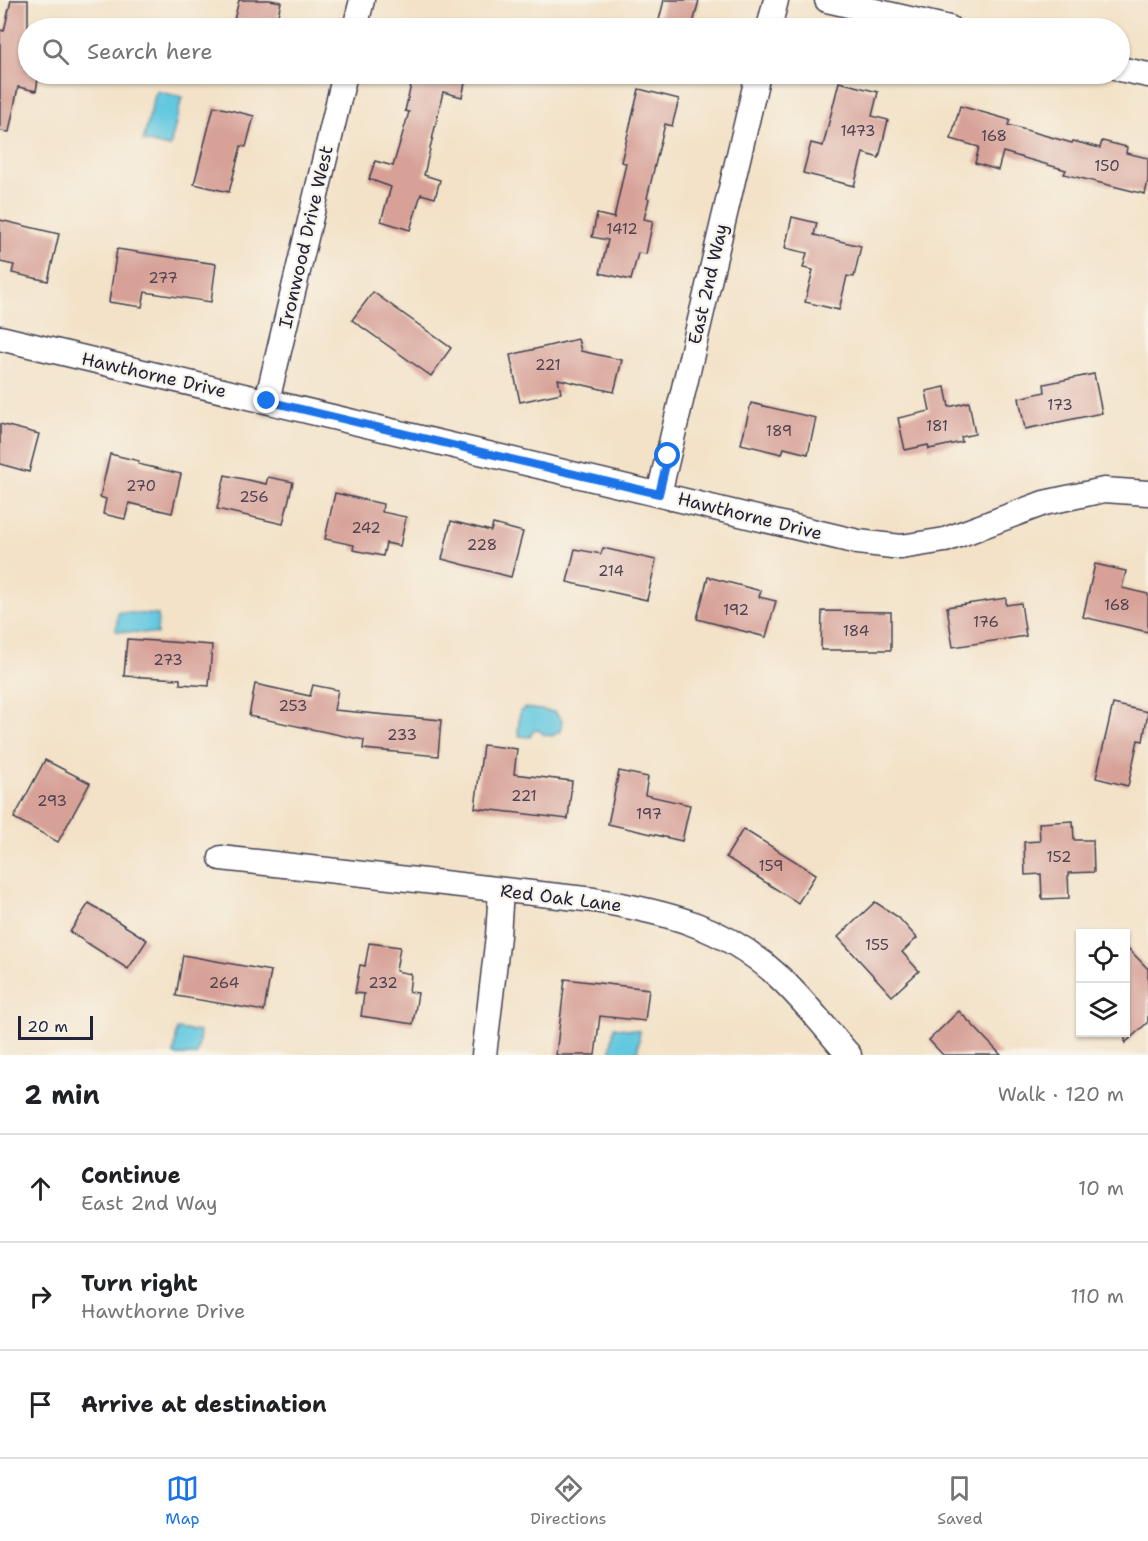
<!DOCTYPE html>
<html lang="en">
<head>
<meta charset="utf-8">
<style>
	:root { --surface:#fff; --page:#f6f6f6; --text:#202124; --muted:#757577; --line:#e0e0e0; --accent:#1a73e8 }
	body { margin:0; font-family:"Shantell Sans",sans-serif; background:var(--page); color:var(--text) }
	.controls { position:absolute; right:18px; bottom:18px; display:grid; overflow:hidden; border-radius:0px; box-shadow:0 2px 4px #0004 }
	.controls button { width:54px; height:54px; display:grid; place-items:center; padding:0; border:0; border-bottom:2px solid var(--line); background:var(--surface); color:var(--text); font:30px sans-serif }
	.scale { position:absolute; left:18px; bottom:15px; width:75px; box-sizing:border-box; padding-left:6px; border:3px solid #22223b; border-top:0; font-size:16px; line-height:21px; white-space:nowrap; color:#22223b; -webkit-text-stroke:4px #f7f3e8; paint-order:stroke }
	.stop { position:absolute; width:18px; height:18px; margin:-14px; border:4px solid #1a73e8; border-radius:50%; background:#fff }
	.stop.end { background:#1a73e8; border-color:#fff; box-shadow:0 2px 6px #0008 }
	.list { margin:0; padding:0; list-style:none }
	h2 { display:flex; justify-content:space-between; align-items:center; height:78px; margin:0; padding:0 24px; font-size:26px }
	h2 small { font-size:20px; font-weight:400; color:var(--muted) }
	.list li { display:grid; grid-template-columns:39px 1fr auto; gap:18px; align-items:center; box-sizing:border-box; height:108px; padding:0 24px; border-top:2px solid var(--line) }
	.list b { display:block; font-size:22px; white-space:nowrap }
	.list p { margin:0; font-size:20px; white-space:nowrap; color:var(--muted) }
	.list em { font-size:20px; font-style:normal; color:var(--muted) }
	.icon { flex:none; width:33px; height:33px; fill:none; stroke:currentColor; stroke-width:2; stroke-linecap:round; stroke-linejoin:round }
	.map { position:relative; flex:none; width:1148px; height:1055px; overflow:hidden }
	.search { position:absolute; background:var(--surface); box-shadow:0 2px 4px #0004; left:18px; right:18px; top:18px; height:66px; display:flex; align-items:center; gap:15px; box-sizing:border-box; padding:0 21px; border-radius:33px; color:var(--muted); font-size:22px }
	.sheet { height:402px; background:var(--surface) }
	nav { display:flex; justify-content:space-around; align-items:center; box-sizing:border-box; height:84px; border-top:2px solid var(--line); background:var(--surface); font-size:16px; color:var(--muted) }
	nav a { display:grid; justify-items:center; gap:3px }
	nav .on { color:var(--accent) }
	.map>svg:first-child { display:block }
	.water { fill:#62c8df; stroke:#42758d; stroke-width:1.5 }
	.building { fill:#d7a197 }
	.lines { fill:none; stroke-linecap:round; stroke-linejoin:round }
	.street-casing { stroke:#413f50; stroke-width:27 }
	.street { stroke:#fff; stroke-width:24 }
	.route { stroke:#1a73e8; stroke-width:8 }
	.labels { text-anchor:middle; stroke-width:4.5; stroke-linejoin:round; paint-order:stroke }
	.number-label { font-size:15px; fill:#4f4252 }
	.street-label { font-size:18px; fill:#22223b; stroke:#f7f3e8 }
</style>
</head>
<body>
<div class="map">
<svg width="1148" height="1055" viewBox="0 0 1148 1055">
	<rect width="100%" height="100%" fill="#f7f3e8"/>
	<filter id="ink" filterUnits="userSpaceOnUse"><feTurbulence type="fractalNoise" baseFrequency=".0167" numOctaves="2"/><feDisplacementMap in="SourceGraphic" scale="12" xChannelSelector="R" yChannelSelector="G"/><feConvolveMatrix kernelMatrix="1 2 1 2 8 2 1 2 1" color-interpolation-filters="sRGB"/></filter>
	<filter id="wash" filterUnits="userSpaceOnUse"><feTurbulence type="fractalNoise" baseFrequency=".008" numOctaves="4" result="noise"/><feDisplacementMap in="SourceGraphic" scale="24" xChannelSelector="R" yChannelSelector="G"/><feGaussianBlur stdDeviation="1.35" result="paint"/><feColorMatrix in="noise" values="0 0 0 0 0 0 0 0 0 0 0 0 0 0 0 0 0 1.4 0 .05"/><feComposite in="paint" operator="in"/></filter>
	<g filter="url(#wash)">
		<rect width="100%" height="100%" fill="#f3e2c8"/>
		<g class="water">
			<polygon points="156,91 182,97 170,147 143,141"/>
			<polygon points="118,612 158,615 157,634 116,631"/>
			<polygon points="525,708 555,712 562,721 560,731 552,736 543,734 539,730 534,730 530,737 520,736 518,732 520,711"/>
			<polygon points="614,1027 640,1031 637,1055 610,1055"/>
			<polygon points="177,1029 200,1032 197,1055 174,1055"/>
		</g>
		<g id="blocks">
			<g class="building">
				<polygon points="11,0 28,0 28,38 23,67 28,68 28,74 39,74 36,91 18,87 9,132 0,131 0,30 4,31"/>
				<polygon points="239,0 270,0 281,2 275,28 232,28"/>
				<polygon points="664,0 699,0 692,28 657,28"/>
				<polygon points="398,74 467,74 462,97 443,92 424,175 440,180 435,198 421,194 410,230 381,221 391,187 369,179 375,161 393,166 409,112 405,111 411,85 398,82"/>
				<polygon points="839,82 878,92 872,116 888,120 879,158 863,153 854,186 803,173 811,143 823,146"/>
				<polygon points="639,89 679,99 672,126 665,124 647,198 649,199 644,219 653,221 646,254 638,253 631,280 600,273 608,240 592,237 597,214 614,218 626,163 621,162"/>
				<polygon points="214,106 254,116 246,147 241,146 229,192 194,184"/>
				<polygon points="960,106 1010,120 1008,125 1072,143 1073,141 1100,148 1102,141 1127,147 1126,153 1148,158 1148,181 1145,194 1064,174 1066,170 1003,152 998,170 975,163 979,147 951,139"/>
				<polygon points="792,217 817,223 814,235 861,246 854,277 847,276 839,310 805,302 813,270 803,268 807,253 785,248"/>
				<polygon points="0,220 59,234 48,281 12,273 14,265 0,262"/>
				<polygon points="117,249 216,264 211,302 145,292 142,307 109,302"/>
				<polygon points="373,292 451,348 431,376 352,320"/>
				<polygon points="578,339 581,351 622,360 614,392 558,379 561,393 520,402 510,355"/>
				<polygon points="1094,374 1102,413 1025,429 1019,398 1045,392 1044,384"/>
				<polygon points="945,387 949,407 969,402 975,434 961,437 962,442 929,449 928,445 905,450 898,418 930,411 926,391"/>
				<polygon points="751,403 816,418 808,454 784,448 782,454 741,444"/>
				<polygon points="0,424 39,434 29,472 0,464"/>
				<polygon points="110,454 139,461 138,464 181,474 172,513 129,503 125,519 103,514 106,499 100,497"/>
				<polygon points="225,475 266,484 268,477 293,482 283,524 217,509"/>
				<polygon points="335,493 383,504 382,512 406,517 400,546 386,543 383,556 353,550 354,545 325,539"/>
				<polygon points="451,521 491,531 493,524 523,532 511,577 442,559"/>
				<polygon points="603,548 656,560 647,600 567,582 575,549 601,554"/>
				<polygon points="1095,564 1126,571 1122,588 1148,594 1148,632 1083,617"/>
				<polygon points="708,577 761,591 759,597 776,601 766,637 697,619"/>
				<polygon points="1006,598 1006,605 1021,603 1026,636 953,647 947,607"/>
				<polygon points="822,611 891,612 891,650 821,650"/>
				<polygon points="127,639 212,645 209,686 180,684 180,679 124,676"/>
				<polygon points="255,684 310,696 313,685 338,690 334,710 441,720 438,756 363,749 364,740 249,716"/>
				<polygon points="1113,704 1148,712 1143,741 1138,740 1128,786 1096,778"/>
				<polygon points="483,745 517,749 514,774 572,781 568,819 475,808"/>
				<polygon points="45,760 90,783 58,842 14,818"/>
				<polygon points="619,771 648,777 645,795 690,805 682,841 608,824"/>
				<polygon points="1073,821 1074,840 1093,840 1094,872 1068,873 1069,898 1042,899 1041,874 1025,875 1024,842 1040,841 1039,823"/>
				<polygon points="743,829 816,874 798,903 726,857"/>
				<polygon points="875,902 898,917 917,938 902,952 919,971 892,996 838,937"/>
				<polygon points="89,903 147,940 128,969 70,932"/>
				<polygon points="369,943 400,947 396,971 411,974 409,992 418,993 413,1024 361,1016 364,994 355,993 360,965 365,966"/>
				<polygon points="1125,945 1148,969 1148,1022 1125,1043"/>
				<polygon points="183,955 271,971 264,1011 176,996"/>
				<polygon points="565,979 649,989 645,1021 600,1016 595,1055 556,1055"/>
				<polygon points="959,1011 1001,1055 943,1055 929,1040"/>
			</g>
		</g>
	</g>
	<g filter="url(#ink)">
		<use href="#blocks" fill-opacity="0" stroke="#413f50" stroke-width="1.5"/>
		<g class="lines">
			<g class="street-casing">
				<g id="street">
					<polyline points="827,0 949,28"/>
					<polyline points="355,28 362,0"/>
					<polyline points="769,28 776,0"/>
					<polyline points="1120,69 1148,75"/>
					<polyline points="0,338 858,542 901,547 945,540 1044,503 1104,490 1148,493"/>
					<polyline points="267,401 345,74"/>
					<polyline points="659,494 758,74"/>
					<path d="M221 858 594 900C665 912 723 925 778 976 804 1000 826 1029 849 1055"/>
					<polyline points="484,1055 498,936 501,890"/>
				</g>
			</g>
			<use href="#street" class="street"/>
		</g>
	</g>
	<g class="lines" filter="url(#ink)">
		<polyline class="route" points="267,401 659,494 668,456"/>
	</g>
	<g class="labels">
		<g class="number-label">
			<text x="858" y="136">1473</text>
			<text x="994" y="141">168</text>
			<text x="1107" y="171">150</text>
			<text x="622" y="234">1412</text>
			<text x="163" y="283">277</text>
			<text x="548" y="370">221</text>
			<text x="1060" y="410">173</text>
			<text x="937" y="431">181</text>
			<text x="779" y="436">189</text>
			<text x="141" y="491">270</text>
			<text x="254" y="502">256</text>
			<text x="366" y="533">242</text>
			<text x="482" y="550">228</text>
			<text x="611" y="576">214</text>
			<text x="1117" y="610">168</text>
			<text x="736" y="615">192</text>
			<text x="986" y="627">176</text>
			<text x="856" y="636">184</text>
			<text x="168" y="665">273</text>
			<text x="293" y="711">253</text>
			<text x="402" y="740">233</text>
			<text x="524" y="801">221</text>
			<text x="52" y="806">293</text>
			<text x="649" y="819">197</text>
			<text x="1059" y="862">152</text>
			<text x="771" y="871">159</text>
			<text x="877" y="950">155</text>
			<text x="224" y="988">264</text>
			<text x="383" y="988">232</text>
		</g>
		<g class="street-label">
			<text transform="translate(306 237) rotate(-77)" y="6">Ironwood Drive West</text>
			<text transform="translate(708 284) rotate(-77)" y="6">East 2nd Way</text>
			<text transform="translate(154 375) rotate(13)" y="6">Hawthorne Drive</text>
			<text transform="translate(750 516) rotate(14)" y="6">Hawthorne Drive</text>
			<text transform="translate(561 898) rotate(7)" y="6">Red Oak Lane</text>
		</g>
	</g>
</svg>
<div class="controls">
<button><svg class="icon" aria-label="locate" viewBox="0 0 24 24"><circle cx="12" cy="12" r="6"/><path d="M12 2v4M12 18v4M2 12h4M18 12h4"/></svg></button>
<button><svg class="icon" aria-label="layers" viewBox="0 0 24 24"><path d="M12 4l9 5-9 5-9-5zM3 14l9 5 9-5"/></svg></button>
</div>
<div class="scale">20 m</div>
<div class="stop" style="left:668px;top:456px"></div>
<div class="stop end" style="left:267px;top:401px"></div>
<div class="search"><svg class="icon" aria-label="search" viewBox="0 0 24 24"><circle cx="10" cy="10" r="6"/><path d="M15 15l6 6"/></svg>Search here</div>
</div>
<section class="sheet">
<h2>2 min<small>Walk · 120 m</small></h2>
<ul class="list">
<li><svg class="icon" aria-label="ahead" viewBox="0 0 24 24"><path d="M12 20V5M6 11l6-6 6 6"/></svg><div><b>Continue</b><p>East 2nd Way</p></div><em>10 m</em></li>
<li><svg class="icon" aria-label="right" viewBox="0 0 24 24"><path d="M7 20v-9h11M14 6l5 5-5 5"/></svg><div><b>Turn right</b><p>Hawthorne Drive</p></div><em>110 m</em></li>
<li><svg class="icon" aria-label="arrive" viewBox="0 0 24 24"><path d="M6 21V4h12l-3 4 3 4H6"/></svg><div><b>Arrive at destination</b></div></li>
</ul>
</section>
<nav>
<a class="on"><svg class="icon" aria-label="map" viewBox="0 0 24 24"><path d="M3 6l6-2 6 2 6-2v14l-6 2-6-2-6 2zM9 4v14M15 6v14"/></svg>Map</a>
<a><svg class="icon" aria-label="directions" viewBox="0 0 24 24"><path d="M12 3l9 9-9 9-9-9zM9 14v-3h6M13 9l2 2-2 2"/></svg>Directions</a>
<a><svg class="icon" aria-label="saved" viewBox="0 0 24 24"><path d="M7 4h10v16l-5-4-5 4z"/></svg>Saved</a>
</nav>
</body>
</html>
